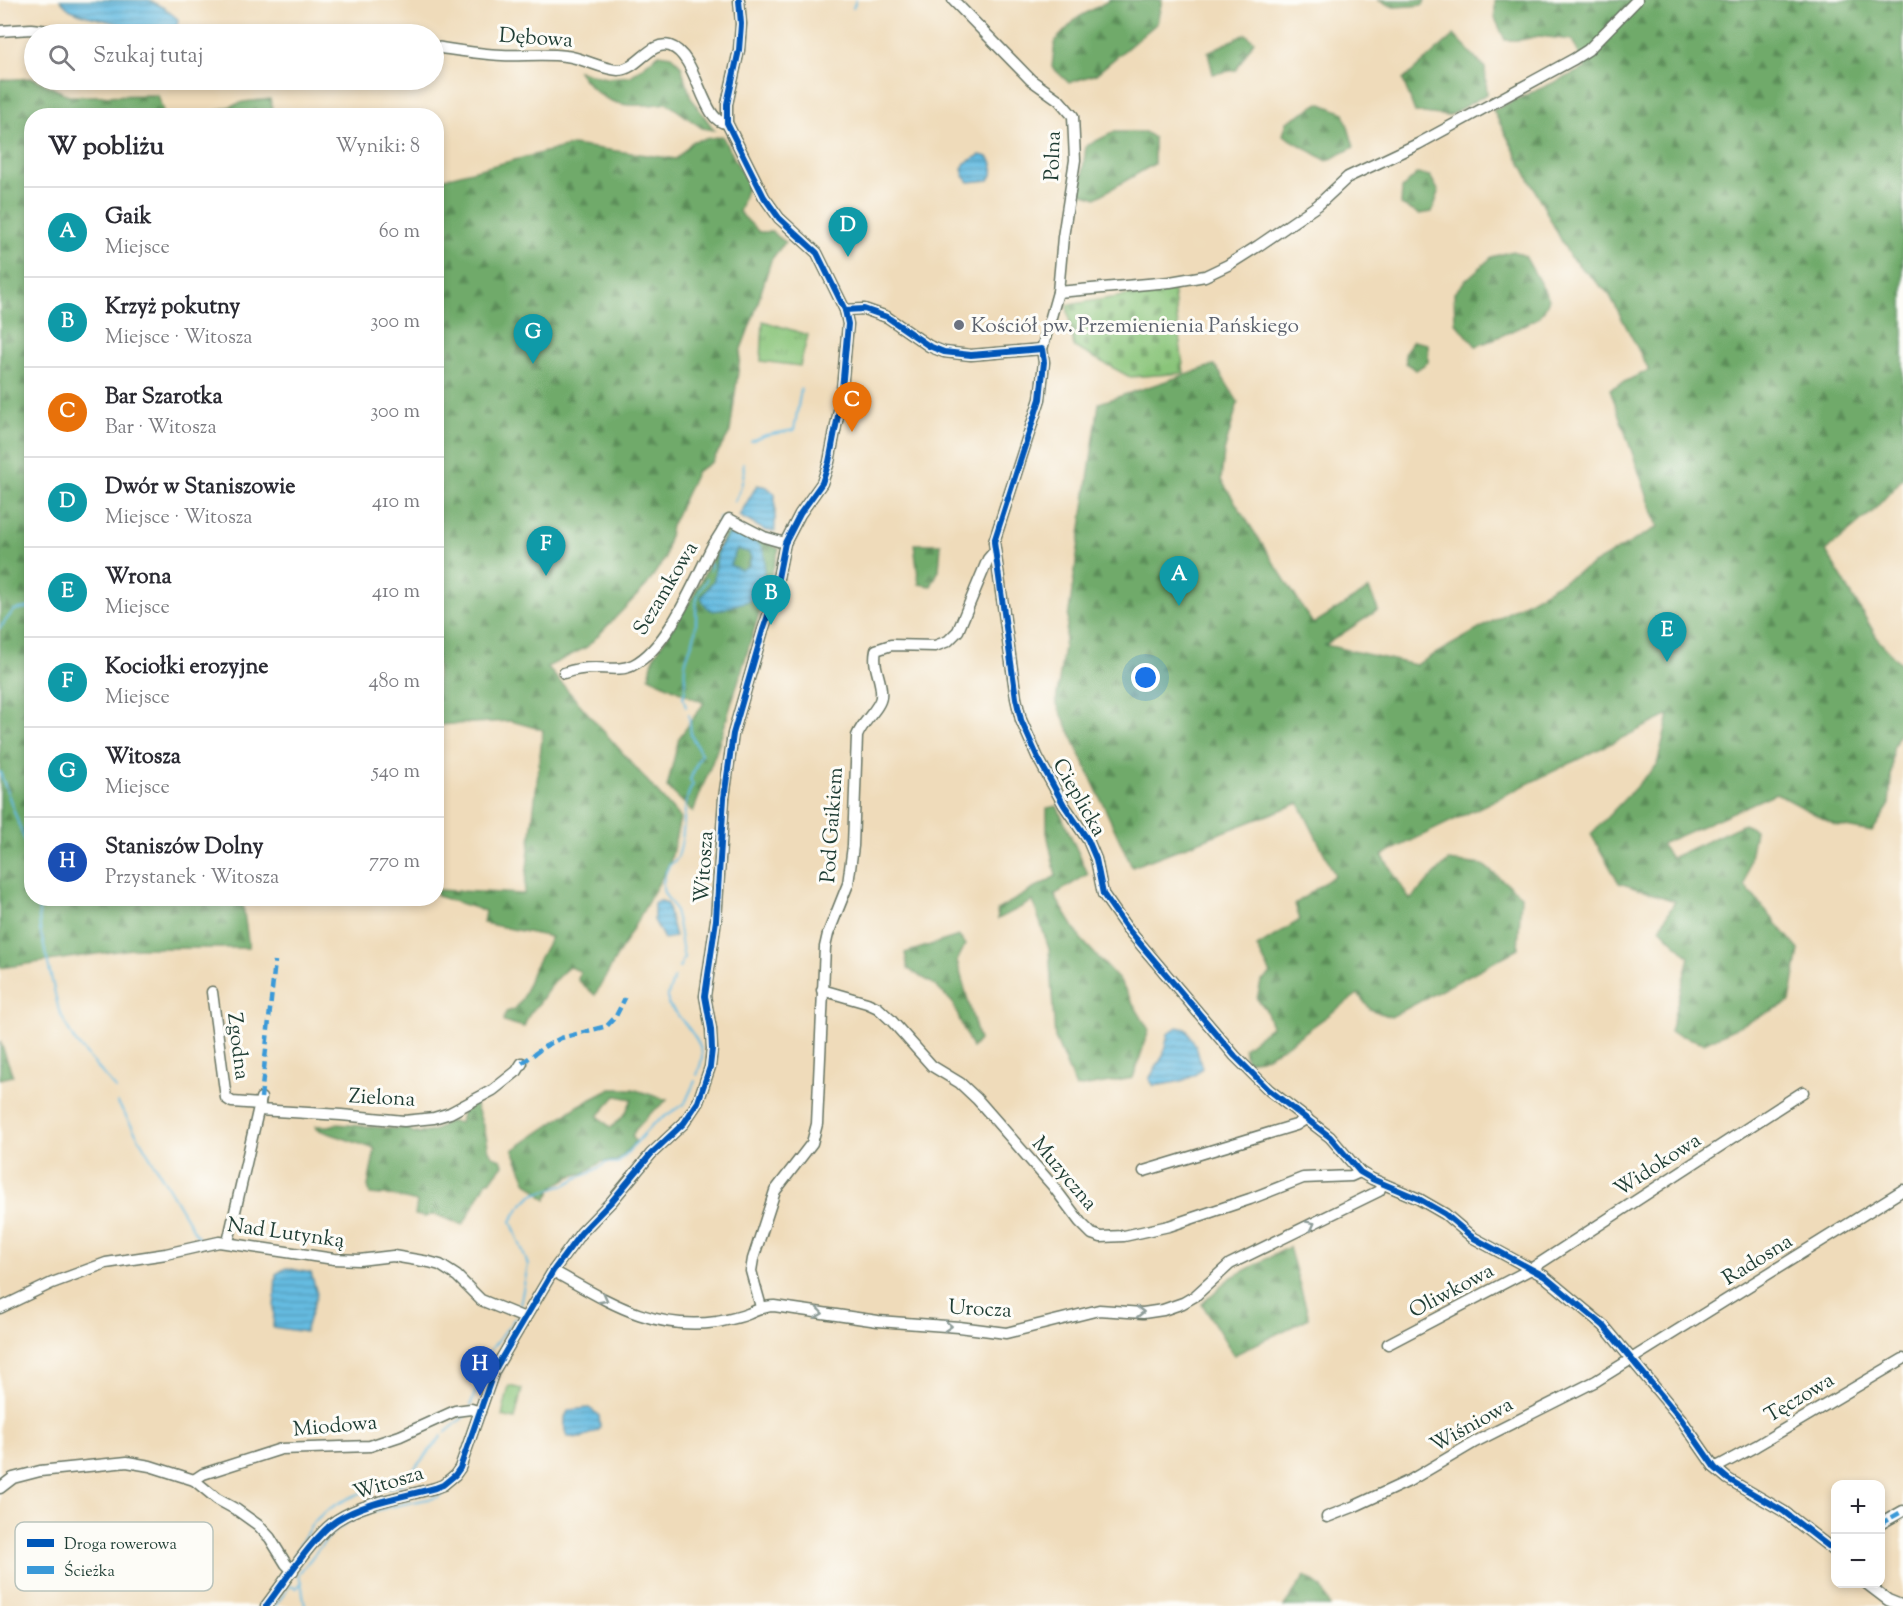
<!DOCTYPE html>
<html lang="pl">
<head>
<meta charset="utf-8">
<style>
	:root { --surface:#fff; --page:#f7f7f7; --text:#2b2b33; --muted:#7c7c81; --line:#e1e1e2; --accent:#1a73e8 }
	body { margin:0; font-family:"Sorts Mill Goudy",serif; background:var(--page); color:var(--text) }
	.controls { position:absolute; right:18px; bottom:18px; display:grid; overflow:hidden; border-radius:12px; box-shadow:0 3px 9px #0003 }
	.controls button { width:54px; height:54px; display:grid; place-items:center; padding:0; border:0; border-bottom:2px solid var(--line); background:var(--surface); color:var(--text); font:30px sans-serif }
	.you { position:absolute; left:1146px; top:678px; width:21px; height:21px; margin:-15px; border:4px solid #fff; border-radius:50%; background:#1a73e8; box-shadow:0 0 0 9px #1a73e833 }
	.badge { display:grid; place-items:center; width:39px; height:39px; border-radius:50%; background:var(--accent); color:#fff; font-size:20px; font-weight:700 }
	.pin { position:absolute; translate:-50% -50px; filter:drop-shadow(0 2px 3px #0008) }
	.pin::after { content:''; position:absolute; top:32px; width:21px; height:18px; background:inherit; clip-path:polygon(0 0,100% 0,50% 100%) }
	.list { margin:0; padding:0; list-style:none }
	h2 { display:flex; justify-content:space-between; align-items:center; height:78px; margin:0; padding:0 24px; font-size:26px }
	h2 small { font-size:20px; font-weight:400; color:var(--muted) }
	.list li { display:grid; grid-template-columns:39px 1fr auto; gap:18px; align-items:center; box-sizing:border-box; height:90px; padding:0 24px; border-top:2px solid var(--line) }
	.list b { display:block; font-size:22px; white-space:nowrap }
	.list p { margin:0; font-size:20px; white-space:nowrap; color:var(--muted) }
	.list em { font-size:20px; font-style:normal; color:var(--muted) }
	.icon { flex:none; width:33px; height:33px; fill:none; stroke:currentColor; stroke-width:2; stroke-linecap:round; stroke-linejoin:round }
	.map { position:relative; flex:none; width:1903px; height:1606px; overflow:hidden }
	.search { position:absolute; background:var(--surface); box-shadow:0 3px 9px #0003; left:24px; top:24px; width:420px; height:66px; display:flex; align-items:center; gap:15px; box-sizing:border-box; padding:0 21px; border-radius:33px; color:var(--muted); font-size:22px }
	.panel { position:absolute; background:var(--surface); box-shadow:0 3px 9px #0003; left:24px; top:108px; width:420px; height:798px; border-radius:24px }
	.map>svg:first-child { display:block }
	.forest { fill:url(#forest-firs); stroke:#47744f; stroke-width:1.5; fill-rule:evenodd }
	.cemetery { fill:url(#cemetery-stones); stroke:#548157; stroke-width:1.5 }
	.park { fill:url(#park-tufts); stroke:#548157; stroke-width:1.5 }
	.pitch { fill:#8ac57a; stroke:#548157; stroke-width:1.5 }
	.water { fill:url(#water-rules); stroke:#427c8a; stroke-width:1.5; fill-rule:evenodd }
	.lines { fill:none; stroke-linecap:round; stroke-linejoin:round }
	.stream { stroke:#65bbe1; stroke-width:2 }
	.minor-casing { stroke:#687463; stroke-width:13 }
	.minor { stroke:#fff; stroke-width:10 }
	.quiet { stroke:#3a99d8; stroke-width:4.5; stroke-dasharray:9 4.5; stroke-linecap:butt }
	.cycleway-casing { stroke:#fdfcf7; stroke-width:10 }
	.cycleway { stroke:#0057b8; stroke-width:6 }
	.oneway { stroke:#8f9e9a }
	.worship-dot { fill:#6b7280; stroke:#fdfcf7; stroke-width:2 }
	.labels { text-anchor:middle; stroke-width:6; stroke-linejoin:round; paint-order:stroke }
	.street-label { font-size:21px; fill:#1f3d34; stroke:#fdfcf7 }
	.worship-label { font-size:21px; fill:#5b616d; stroke:#fdfcf7; text-anchor:start }
	.key { fill:#fdfcf7; stroke:#bac3bc; stroke-width:1.5 }
	.key-label { font-size:16px; fill:#1f3d34 }
</style>
</head>
<body>
<div class="map">
<svg width="1903" height="1606" viewBox="0 0 1903 1606">
	<defs>
		<pattern id="forest-firs" width="22" height="20" patternUnits="userSpaceOnUse" patternTransform="scale(1.5)"><rect width="22" height="20" fill="#6faa6a"/><path d="M5 1l3.5 6h-7zM16 11l3.5 6h-7z" fill="#5b8c58"/></pattern>
		<pattern id="cemetery-stones" width="16" height="16" patternUnits="userSpaceOnUse" patternTransform="scale(1.5)"><rect width="16" height="16" fill="#8ac57a"/><path d="M2 7V4a2 2 0 0 1 4 0v3zM10 15v-3a2 2 0 0 1 4 0v3z" fill="#70a165"/></pattern>
		<pattern id="park-tufts" width="24" height="20" patternUnits="userSpaceOnUse" patternTransform="scale(1.5)"><rect width="24" height="20" fill="#8ac57a"/><path d="M3 7l-1-3M5 7V3M7 7l1-3M15 17l-1-3M17 17v-4M19 17l1-3" fill="none" stroke="#70a165"/></pattern>
		<pattern id="water-rules" width="6" height="5" patternUnits="userSpaceOnUse" patternTransform="scale(1.5)"><rect width="6" height="5" fill="#65bbe1"/><path d="M0 2.5h6" fill="none" stroke="#5399b7"/></pattern>
	</defs>
	<rect width="100%" height="100%" fill="#fdfcf7"/>
	<filter id="ink" filterUnits="userSpaceOnUse"><feTurbulence type="fractalNoise" baseFrequency=".0167" numOctaves="2"/><feDisplacementMap in="SourceGraphic" scale="12" xChannelSelector="R" yChannelSelector="G"/><feConvolveMatrix kernelMatrix="1 2 1 2 8 2 1 2 1" color-interpolation-filters="sRGB"/></filter>
	<filter id="wash" filterUnits="userSpaceOnUse"><feTurbulence type="fractalNoise" baseFrequency=".008" numOctaves="4" result="noise"/><feDisplacementMap in="SourceGraphic" scale="24" xChannelSelector="R" yChannelSelector="G"/><feGaussianBlur stdDeviation="1.35" result="paint"/><feColorMatrix in="noise" values="0 0 0 0 0 0 0 0 0 0 0 0 0 0 0 0 0 1.4 0 .05"/><feComposite in="paint" operator="in"/></filter>
	<g filter="url(#wash)">
		<rect width="100%" height="100%" fill="#efdbba"/>
		<g class="forest">
			<polygon points="1110,0 1162,0 1157,23 1096,74 1069,83 1052,67 1055,41 1077,18"/>
			<polygon points="1378,0 1425,0 1423,5 1394,7"/>
			<polygon points="1495,0 1799,0 1800,2 1804,0 1903,0 1903,478 1872,512 1826,551 1879,641 1903,666 1903,724 1893,749 1889,806 1872,832 1835,825 1776,793 1661,844 1671,858 1744,824 1755,830 1745,886 1799,950 1790,1002 1704,1043 1670,1032 1689,957 1660,928 1675,901 1619,883 1591,834 1657,765 1669,715 1382,855 1410,900 1448,861 1483,865 1521,895 1518,949 1391,1017 1370,1009 1358,994 1284,1047 1261,1059 1246,1061 1244,1048 1272,1026 1265,1008 1257,999 1261,982 1271,974 1257,947 1300,920 1295,904 1335,875 1299,803 1132,867 1056,702 1099,403 1215,365 1238,402 1224,452 1221,480 1313,624 1369,589 1378,610 1325,645 1416,665 1658,527 1610,389 1649,370 1609,294 1570,257 1493,110 1586,68 1572,40 1539,36 1520,40 1505,40 1495,18"/>
			<polygon points="1246,34 1254,41 1236,70 1213,74 1208,52"/>
			<polygon points="1454,35 1485,68 1487,94 1448,116 1415,112 1403,80"/>
			<path d="M659 54 672 56 681 66 691 98 714 130 702 128 667 103C626 108 603 108 578 71L606 78 631 76Z"/>
			<polygon points="33,78 69,96 158,95 164,115 32,116 32,898 242,899 249,948 138,948 0,968 0,80"/>
			<polygon points="270,99 274,115 205,115 243,102"/>
			<polygon points="1319,103 1344,113 1354,147 1327,161 1283,135 1287,122"/>
			<polygon points="1114,132 1145,132 1154,138 1154,164 1096,198 1080,192 1086,146"/>
			<path d="M722 136 748 184 739 212 759 232H772L785 242 771 260 755 312 741 349 730 432 712 462 697 471 671 526 665 558 647 585 587 647 547 667 680 818 670 863 595 995 578 980 580 971 569 967C553 980 551 986 540 1002 531 1013 529 1012 524 1027L503 1021 506 1012 515 1009 523 998 532 972 551 937 483 923 485 911 437 896V890L524 894 543 730 511 721 437 725V180L572 145 676 159 693 141Z"/>
			<polygon points="1417,174 1430,176 1439,192 1432,212 1419,214 1401,205 1402,188"/>
			<path d="M1513 251 1525 256 1549 299C1547 304 1544 311 1540 316 1537 320 1484 344 1476 346L1455 322 1454 293 1466 280 1492 257Z"/>
			<polygon points="1413,341 1428,344 1428,362 1416,370 1406,363 1405,352"/>
			<polygon points="734,528 779,549 718,747 693,812 667,787 679,738 704,703 649,677 654,656 692,598 724,535"/>
			<polygon points="914,544 941,544 939,570 931,586 919,584"/>
			<polygon points="1057,806 1088,874 1054,895 1081,939 1119,980 1149,1030 1133,1078 1076,1088 1055,1038 1049,949 1033,901 998,919 997,910 1056,876 1047,833 1047,808"/>
			<polygon points="959,936 965,945 957,961 979,1040 972,1048 952,1002 932,983 908,969 905,953"/>
			<polygon points="0,1041 13,1076 0,1079"/>
			<path d="M611 1089H633L667 1100 650 1114 636 1129 632 1136 636 1142 617 1161 601 1162 584 1173 571 1176 554 1186 546 1200 526 1181 513 1150 578 1106ZM616 1096 632 1099 625 1114 611 1128 598 1116Z"/>
			<path d="M475 1103 485 1131 489 1151 493 1156 501 1159 503 1165 490 1181H487L463 1225 434 1214 425 1217 415 1215 417 1202 393 1196 370 1194 368 1186 375 1149 316 1129V1126H329L336 1124 399 1129 406 1126 413 1133C419 1132 428 1133 433 1131 447 1127 439 1118 460 1123L462 1113Z"/>
			<polygon points="1289,1247 1309,1318 1234,1355 1202,1304 1230,1278"/>
			<polygon points="1305,1576 1322,1588 1330,1606 1284,1606"/>
		</g>
		<polygon class="cemetery" points="1173,288 1184,373 1130,377 1074,347 1067,305"/>
		<polygon class="park" points="763,321 808,335 800,366 761,361"/>
		<polygon class="pitch" points="509,1386 522,1389 515,1419 502,1416"/>
		<g class="water">
			<path d="M60 0H149L164 8 178 19 177 27C163 36 87 18 71 10 67 8 63 3 60 0Z"/>
			<polygon points="980,155 988,157 993,163 992,175 989,180 969,182 964,176 962,169 965,163"/>
			<polygon points="757,485 767,487 775,494 775,531 766,531 739,516"/>
			<path d="M732 531C764 541 769 549 762 581 761 587 761 595 756 598 752 601 743 602 738 604 720 609 710 619 701 597L714 580 718 548ZM737 549 748 552 751 557 749 566 741 570 730 565Z"/>
			<polygon points="657,901 662,901 667,904 675,937 664,939 654,920 654,903"/>
			<path d="M1177 1027 1186 1029 1196 1046 1202 1068C1192 1082 1169 1083 1154 1086L1149 1079 1163 1056 1168 1034Z"/>
			<polygon points="286,1268 311,1273 317,1294 305,1332 273,1327 276,1274"/>
			<path d="M589 1408 599 1415 600 1426 599 1430 581 1438 568 1437C565 1427 562 1419 569 1410Z"/>
		</g>
		<g class="lines">
			<g class="stream">
				<polyline points="853,8 856,0"/>
				<polyline points="751,441 766,435 794,430 801,389"/>
				<path d="M734 502C740 493 746 474 743 463"/>
				<polyline points="714,534 720,517"/>
				<polyline points="710,571 711,564"/>
				<polyline points="0,628 14,610 32,607"/>
				<path d="M686 707 683 697C688 686 683 676 685 665 687 654 693 644 695 633 699 608 690 602 707 579"/>
				<polyline points="0,772 28,850 26,870 32,886"/>
				<polyline points="38,898 40,929 59,1011 74,1040 116,1089"/>
				<path d="M679 968 684 958C680 941 680 924 674 908 671 901 663 896 663 888 662 882 666 871 669 866 672 862 676 861 678 856 687 834 680 806 693 784L690 780 701 754 691 735 689 715"/>
				<path d="M674 978 668 995V1004C677 1015 703 1041 702 1056 702 1062 699 1069 697 1075"/>
				<polyline points="118,1103 200,1241"/>
				<polyline points="519,1310 528,1265 511,1221 521,1206 532,1195 565,1185 577,1178 590,1173 606,1163 618,1163 652,1125 685,1103 695,1081"/>
				<polyline points="471,1405 486,1356 516,1317"/>
				<polyline points="446,1432 466,1415"/>
				<path d="M295 1559 294 1556C301 1543 307 1529 317 1519 333 1503 357 1495 377 1486L384 1489 405 1483 409 1475 442 1436"/>
				<polyline points="275,1606 290,1586 296,1588 301,1582"/>
				<path d="M305 1606 301 1582 298 1574C312 1559 323 1540 339 1528 364 1509 407 1504 438 1497L444 1493"/>
			</g>
		</g>
	</g>
	<g filter="url(#ink)">
		<g class="lines">
			<g class="minor-casing">
				<g id="minor">
					<polyline points="953,0 1031,80 1059,100 1073,116 1075,160 1063,237 1058,292 1042,349 1044,362 1040,399 994,542 1016,698 1021,720 1038,758 1064,805 1088,840 1096,859 1103,894 1126,927 1235,1056 1269,1090 1330,1137 1360,1172 1372,1179 1419,1199 1445,1214 1472,1237 1544,1276 1604,1326 1681,1419 1715,1468 1728,1479 1783,1511 1836,1552"/>
					<polyline points="0,31 31,29 77,34"/>
					<path d="M434 47C456 50 479 54 502 55 523 56 545 53 566 56 583 58 601 69 618 70 638 70 650 40 670 46 698 55 702 124 727 123"/>
					<polyline points="1058,292 1170,282 1205,276 1228,265 1258,246 1318,205 1348,177 1418,144 1574,59 1588,50 1637,0"/>
					<polyline points="845,310 864,309 887,317 929,346 944,352 971,355 1042,349"/>
					<path d="M564 673C575 669 585 668 596 668 608 668 622 671 633 665 668 648 695 580 712 547 718 538 724 528 729 519L764 537 785 543"/>
					<polyline points="822,990 867,1003 878,1008 891,1020 932,1066 960,1083 977,1099 1053,1186 1080,1222 1092,1234 1101,1237 1124,1236 1169,1226 1250,1199 1303,1178 1351,1176 1360,1172"/>
					<polyline points="212,992 226,1098 232,1102 260,1104"/>
					<polyline points="259,1110 341,1115 404,1121 434,1118 450,1113 493,1090 517,1071 522,1063"/>
					<polyline points="1144,1171 1296,1125 1307,1118"/>
					<polyline points="228,1242 261,1098"/>
					<path d="M553 1271C608 1301 650 1331 717 1322 727 1320 738 1318 748 1314 758 1310 763 1306 774 1306L878 1321 959 1327 1006 1333 1099 1310 1143 1313 1163 1310 1183 1303 1195 1296 1230 1264 1379 1191 1382 1184"/>
					<path d="M761 1307 751 1271 753 1259 775 1191 812 1143 817 1124 825 947 828 934 848 884 853 846 857 736C862 722 880 708 881 697 883 680 872 669 876 650L891 645 935 646 948 641 958 631 988 559 994 552"/>
					<polyline points="0,1308 52,1283 106,1263 166,1254 219,1242 334,1259 359,1260 393,1256 429,1262 440,1265 457,1276 481,1300 525,1318"/>
					<polyline points="1388,1344 1531,1269 1803,1092"/>
					<polyline points="1715,1468 1756,1446 1903,1359"/>
					<polyline points="194,1480 203,1474 281,1449 370,1446 400,1436 455,1411 471,1409 480,1412"/>
					<polyline points="0,1488 13,1478 40,1471 127,1462 150,1466 194,1480 217,1499 237,1510 258,1525 270,1538 286,1564 293,1571"/>
					<polyline points="1327,1517 1355,1506 1409,1481 1475,1442 1596,1381 1903,1190"/>
					<polyline points="1880,1524 1903,1511"/>
					<polyline points="1867,1584 1888,1600 1903,1606"/>
					<path d="M266 1606C284 1583 314 1535 337 1520 365 1502 403 1497 435 1488L443 1485 455 1475 460 1468 494 1371 553 1271 581 1233 612 1201 651 1154 684 1123 698 1102 710 1067 712 1049 711 1029 705 996 716 920 724 798 733 734 763 630 774 598 785 543 800 514 822 483 829 462 841 400 848 324 845 310 817 253 779 218 764 197 727 123V104L739 50 741 24 739 0"/>
				</g>
			</g>
			<use href="#minor" class="minor"/>
			<g class="quiet">
				<polyline points="522,1063 544,1047 561,1038 607,1026 616,1016 625,998"/>
				<polyline points="261,1098 275,961"/>
				<polyline points="1880,1524 1903,1511"/>
			</g>
			<g class="cycleway-casing">
				<g id="cycleway">
					<polyline points="845,310 864,309 887,317 929,346 944,352 971,355 1042,349 1044,362 1040,399 994,542 1016,698 1021,720 1038,758 1064,805 1088,840 1096,859 1103,894 1126,927 1235,1056 1269,1090 1330,1137 1360,1172 1372,1179 1419,1199 1445,1214 1472,1237 1544,1276 1604,1326 1681,1419 1715,1468 1728,1479 1783,1511 1836,1552"/>
					<path d="M266 1606C284 1583 314 1535 337 1520 365 1502 403 1497 435 1488L443 1485 455 1475 460 1468 494 1371 553 1271 581 1233 612 1201 651 1154 684 1123 698 1102 710 1067 712 1049 711 1029 705 996 716 920 724 798 733 734 763 630 774 598 785 543 800 514 822 483 829 462 841 400 848 324 845 310 817 253 779 218 764 197 727 123V104L739 50 741 24 739 0"/>
				</g>
			</g>
			<use href="#cycleway" class="cycleway"/>
		</g>
		<defs><path id="oneway-chevron" d="M-2-3.5L2.5 0L-2 3.5" fill="none" stroke-width="1.6" stroke-linecap="round" stroke-linejoin="round" transform="scale(1.5)"/></defs>
		<g class="oneway">
			<use href="#oneway-chevron" transform="translate(1311 1225) rotate(-27)"/>
			<use href="#oneway-chevron" transform="translate(604 1299) rotate(28)"/>
			<use href="#oneway-chevron" transform="translate(1140 1312)"/>
			<use href="#oneway-chevron" transform="translate(819 1313) rotate(8)"/>
			<use href="#oneway-chevron" transform="translate(948 1326) rotate(3)"/>
		</g>
	</g>
	<circle class="worship-dot" cx="959" cy="325" r="6"/>
	<g class="labels">
		<g class="street-label">
			<text transform="translate(536 37) rotate(4)" y="7">Dębowa</text>
			<text transform="translate(1052 156) rotate(-88)" y="7">Polna</text>
			<text transform="translate(665 588) rotate(-59)" y="7">Sezamkowa</text>
			<text transform="translate(1080 797) rotate(60)" y="7">Cieplicka</text>
			<text transform="translate(831 825) rotate(-86)" y="7">Pod Gaikiem</text>
			<text transform="translate(703 867) rotate(-86)" y="7">Witosza</text>
			<text transform="translate(239 1046) rotate(83)" y="7">Zgodna</text>
			<text transform="translate(382 1097) rotate(3)" y="7">Zielona</text>
			<text transform="translate(1657 1164) rotate(-33)" y="7">Widokowa</text>
			<text transform="translate(1065 1173) rotate(50)" y="7">Muzyczna</text>
			<text transform="translate(286 1232) rotate(8)" y="7">Nad Lutynką</text>
			<text transform="translate(1757 1259) rotate(-32)" y="7">Radosna</text>
			<text transform="translate(1451 1290) rotate(-28)" y="7">Oliwkowa</text>
			<text transform="translate(980 1308) rotate(3)" y="7">Urocza</text>
			<text transform="translate(1799 1397) rotate(-31)" y="7">Tęczowa</text>
			<text transform="translate(1471 1424) rotate(-29)" y="7">Wiśniowa</text>
			<text transform="translate(335 1425) rotate(-5)" y="7">Miodowa</text>
			<text transform="translate(388 1482) rotate(-17)" y="7">Witosza</text>
		</g>
		<g class="worship-label">
			<text x="971" y="332">Kościół pw. Przemienienia Pańskiego</text>
		</g>
	</g>
	<rect x="15" y="1522" width="198" height="69" rx="9" class="key"/>
	<rect x="27" y="1539" width="27" height="8" fill="#0057b8"/>
	<rect x="27" y="1566" width="27" height="8" fill="#3a99d8"/>
	<g class="key-label">
		<text x="64" y="1549">Droga rowerowa</text>
		<text x="64" y="1576">Ścieżka</text>
	</g>
</svg>
<div class="controls">
<button>+</button>
<button>−</button>
</div>
<div class="you"></div>
<div class="pin badge" style="left:1179px;top:606px;background:#0f9aa8">A</div>
<div class="pin badge" style="left:771px;top:625px;background:#0f9aa8">B</div>
<div class="pin badge" style="left:852px;top:432px;background:#e8710a">C</div>
<div class="pin badge" style="left:848px;top:257px;background:#0f9aa8">D</div>
<div class="pin badge" style="left:1667px;top:662px;background:#0f9aa8">E</div>
<div class="pin badge" style="left:546px;top:576px;background:#0f9aa8">F</div>
<div class="pin badge" style="left:533px;top:364px;background:#0f9aa8">G</div>
<div class="pin badge" style="left:480px;top:1396px;background:#1a4fb4">H</div>
<div class="search"><svg class="icon" aria-label="search" viewBox="0 0 24 24"><circle cx="10" cy="10" r="6"/><path d="M15 15l6 6"/></svg>Szukaj tutaj</div>
<section class="panel">
<h2>W pobliżu<small>Wyniki: 8</small></h2>
<ul class="list">
<li><span class="badge" style="background:#0f9aa8">A</span><div><b>Gaik</b><p>Miejsce</p></div><em>60 m</em></li>
<li><span class="badge" style="background:#0f9aa8">B</span><div><b>Krzyż pokutny</b><p>Miejsce · Witosza</p></div><em>300 m</em></li>
<li><span class="badge" style="background:#e8710a">C</span><div><b>Bar Szarotka</b><p>Bar · Witosza</p></div><em>300 m</em></li>
<li><span class="badge" style="background:#0f9aa8">D</span><div><b>Dwór w Staniszowie</b><p>Miejsce · Witosza</p></div><em>410 m</em></li>
<li><span class="badge" style="background:#0f9aa8">E</span><div><b>Wrona</b><p>Miejsce</p></div><em>410 m</em></li>
<li><span class="badge" style="background:#0f9aa8">F</span><div><b>Kociołki erozyjne</b><p>Miejsce</p></div><em>480 m</em></li>
<li><span class="badge" style="background:#0f9aa8">G</span><div><b>Witosza</b><p>Miejsce</p></div><em>540 m</em></li>
<li><span class="badge" style="background:#1a4fb4">H</span><div><b>Staniszów Dolny</b><p>Przystanek · Witosza</p></div><em>770 m</em></li>
</ul>
</section>
</div>
</body>
</html>
